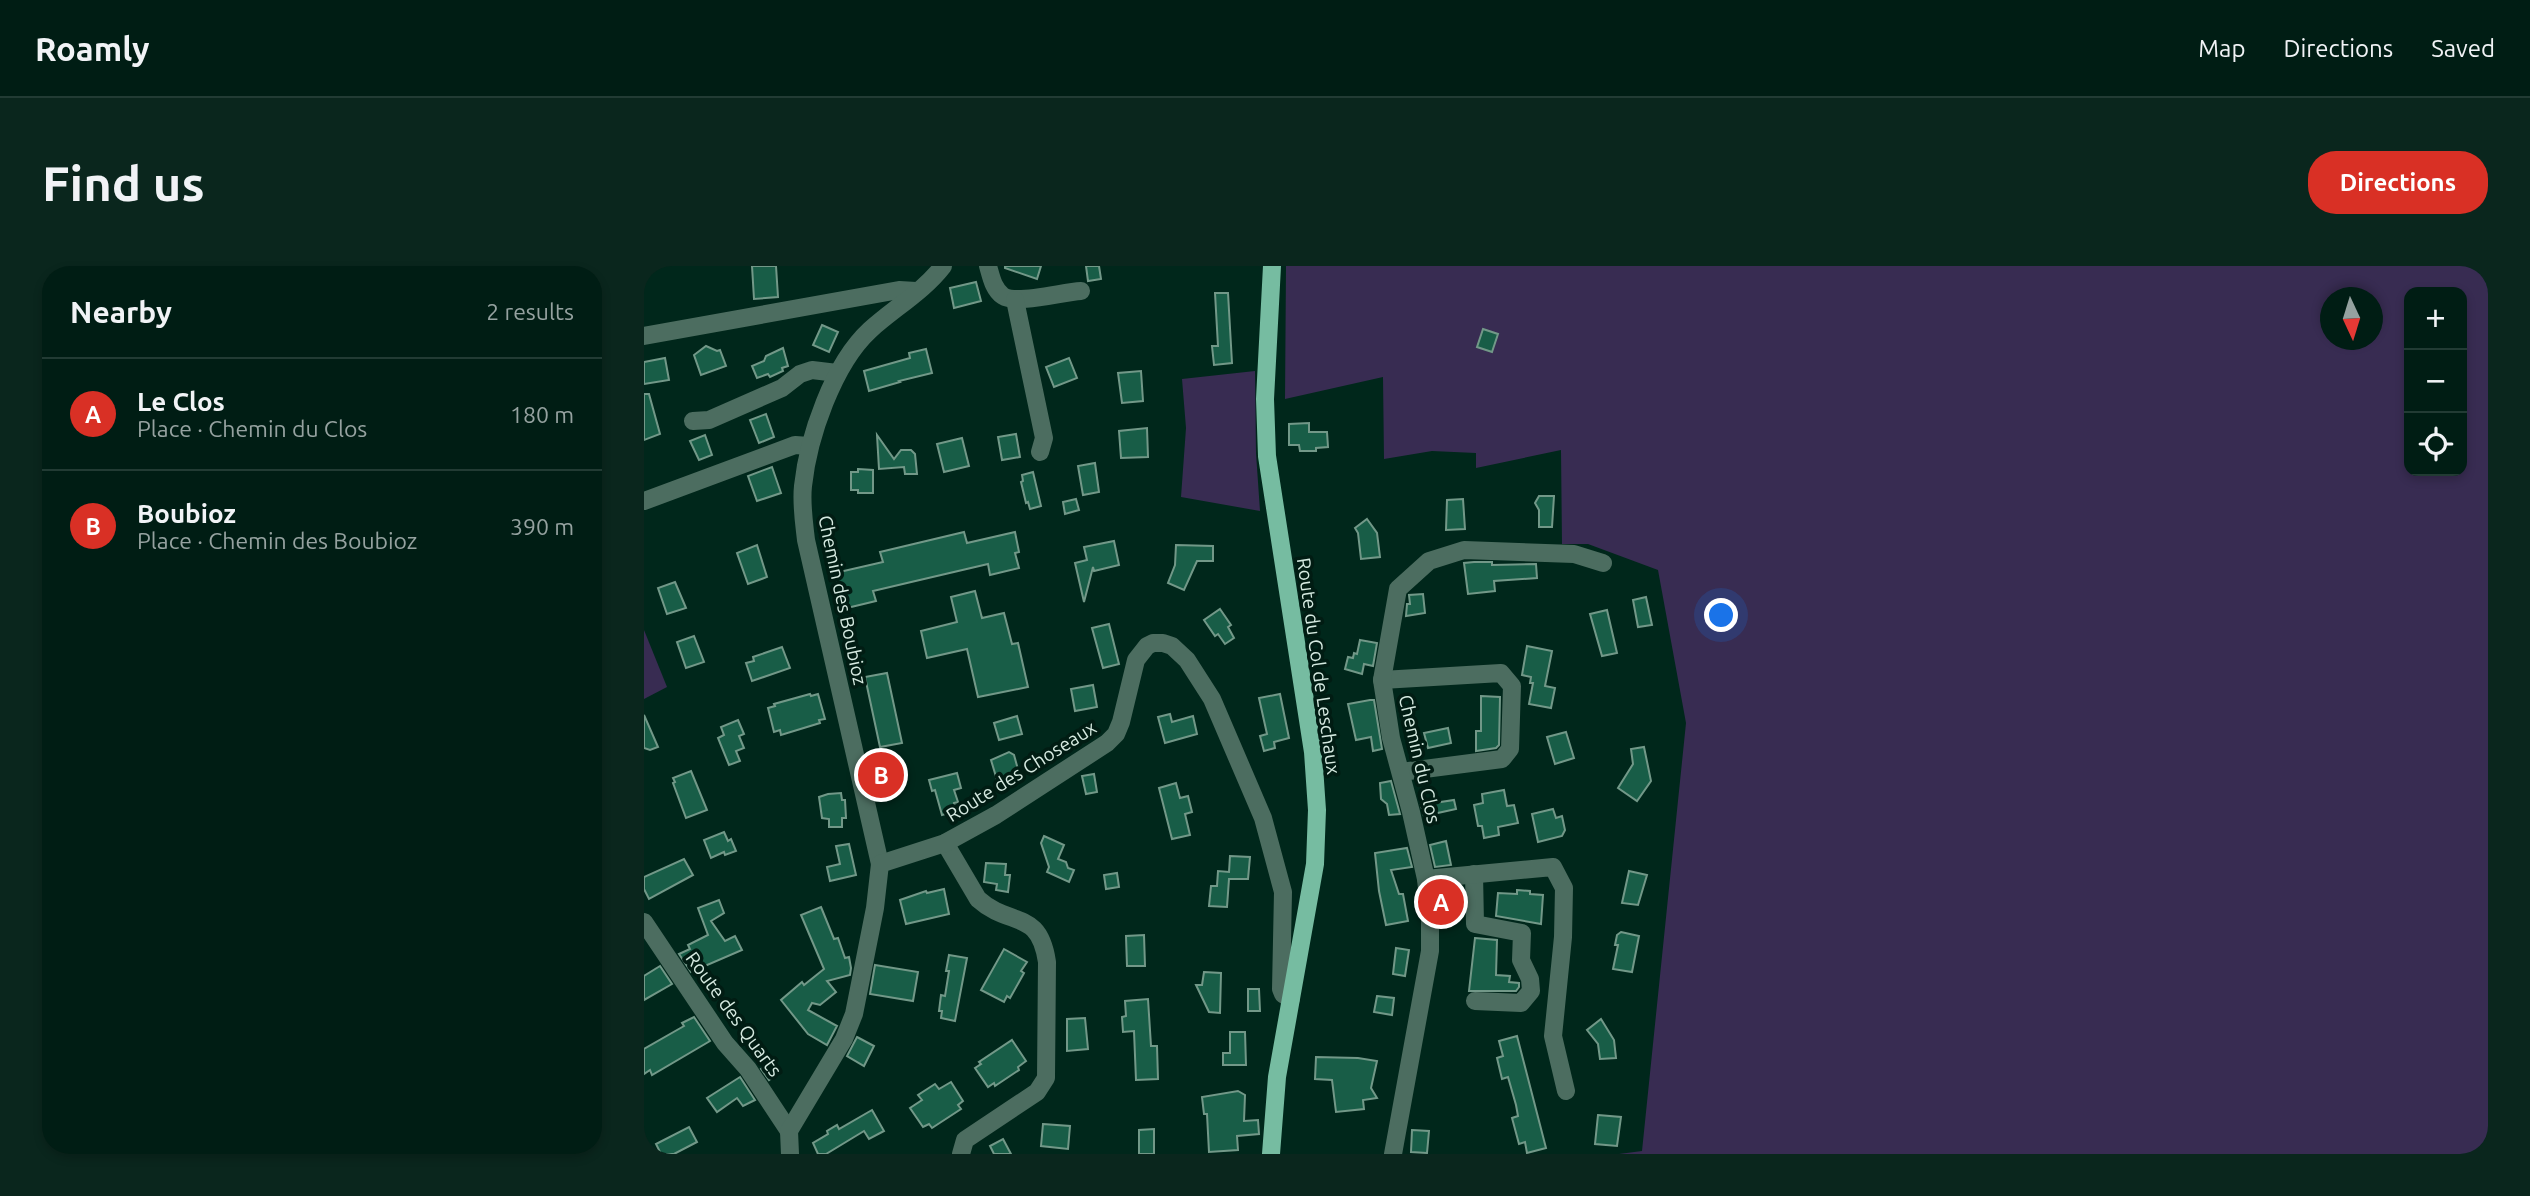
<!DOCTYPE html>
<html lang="en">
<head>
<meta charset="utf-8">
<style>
	:root { --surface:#001d14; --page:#0a261d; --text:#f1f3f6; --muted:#95a2a0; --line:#223b34; --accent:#d93025 }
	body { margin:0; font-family:Ubuntu,sans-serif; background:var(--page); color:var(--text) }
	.controls { position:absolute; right:21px; top:21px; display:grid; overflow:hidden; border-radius:14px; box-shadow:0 4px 10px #0003 }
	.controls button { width:63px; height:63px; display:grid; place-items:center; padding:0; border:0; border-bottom:2px solid var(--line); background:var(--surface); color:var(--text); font:35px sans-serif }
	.compass { position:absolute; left:1676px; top:21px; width:63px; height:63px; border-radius:50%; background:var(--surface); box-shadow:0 4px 10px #0003; rotate:176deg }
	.you { position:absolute; left:1078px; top:350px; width:24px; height:24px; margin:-18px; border:5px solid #fff; border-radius:50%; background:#1a73e8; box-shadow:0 0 0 10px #1a73e833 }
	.badge { display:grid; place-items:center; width:46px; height:46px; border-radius:50%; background:var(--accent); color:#fff; font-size:23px; font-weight:700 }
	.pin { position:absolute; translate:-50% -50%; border:4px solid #fff; box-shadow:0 2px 7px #0006 }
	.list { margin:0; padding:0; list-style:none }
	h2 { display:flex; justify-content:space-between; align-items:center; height:91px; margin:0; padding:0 28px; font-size:30px }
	h2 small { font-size:23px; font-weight:400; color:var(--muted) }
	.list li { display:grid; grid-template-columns:46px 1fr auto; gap:21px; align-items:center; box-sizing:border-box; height:112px; padding:0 28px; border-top:2px solid var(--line) }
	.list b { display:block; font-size:26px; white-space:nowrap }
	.list p { margin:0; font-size:23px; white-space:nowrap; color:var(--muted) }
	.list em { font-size:23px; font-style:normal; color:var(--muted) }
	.icon { flex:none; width:38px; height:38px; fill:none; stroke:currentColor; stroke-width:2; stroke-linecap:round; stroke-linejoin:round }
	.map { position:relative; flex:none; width:1844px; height:888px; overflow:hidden; border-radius:28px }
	header { display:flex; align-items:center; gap:42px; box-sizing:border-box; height:98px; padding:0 35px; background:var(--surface); border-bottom:2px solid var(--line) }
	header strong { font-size:33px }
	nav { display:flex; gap:38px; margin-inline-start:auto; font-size:24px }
	.intro { display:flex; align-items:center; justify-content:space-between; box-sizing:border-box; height:168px; padding:0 42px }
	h1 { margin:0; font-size:49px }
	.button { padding:18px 32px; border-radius:28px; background:var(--accent); color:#fff; font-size:24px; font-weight:700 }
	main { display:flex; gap:42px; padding:0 42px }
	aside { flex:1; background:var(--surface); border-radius:28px; box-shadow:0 4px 10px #0003 }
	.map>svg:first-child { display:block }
	.green { fill:#382c52; fill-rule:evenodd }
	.building { fill:#185d47; stroke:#729888; stroke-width:2 }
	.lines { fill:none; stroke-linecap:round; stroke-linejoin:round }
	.minor { stroke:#4c6d60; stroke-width:18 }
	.major { stroke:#76bca1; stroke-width:18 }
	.labels { text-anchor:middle; stroke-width:7; stroke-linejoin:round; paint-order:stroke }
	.street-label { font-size:19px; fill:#d6eae1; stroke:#011c13 }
</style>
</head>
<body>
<header>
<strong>Roamly</strong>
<nav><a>Map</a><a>Directions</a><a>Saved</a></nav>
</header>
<div class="intro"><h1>Find us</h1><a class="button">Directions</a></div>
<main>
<aside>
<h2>Nearby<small>2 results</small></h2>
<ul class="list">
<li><span class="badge">A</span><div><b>Le Clos</b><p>Place · Chemin du Clos</p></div><em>180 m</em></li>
<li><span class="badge">B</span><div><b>Boubioz</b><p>Place · Chemin des Boubioz</p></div><em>390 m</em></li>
</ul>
</aside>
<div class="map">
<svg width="1844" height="888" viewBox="0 0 1844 888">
	<rect width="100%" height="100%" fill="#00271b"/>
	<g class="green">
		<path d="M642 0H1844V888H975L998 885 1042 457 1014 304 944 278H918L917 184 832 202V187L788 185 740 193 739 111 641 133ZM1765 26H1818V205H1765ZM1686 32H1728V74H1686Z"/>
		<polygon points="611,105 612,187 616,245 537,231 542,162 538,113"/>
		<polygon points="0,364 23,421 0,433"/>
	</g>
	<g class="building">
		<polygon points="108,0 132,0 134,31 110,33"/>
		<polygon points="361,0 397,0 393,13 361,2"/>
		<polygon points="442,0 455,0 457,13 444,15"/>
		<polygon points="332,16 337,35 310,42 306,22"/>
		<polygon points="571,27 584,27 588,97 570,99 568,80 574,80"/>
		<polygon points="178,59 194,66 185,86 169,79"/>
		<polygon points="839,63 854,68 848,86 833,81"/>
		<polygon points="62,80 73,85 76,84 82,100 57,109 50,89"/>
		<polygon points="139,82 144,100 138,102 139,105 126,111 124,108 113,112 108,100 120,95 122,90"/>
		<polygon points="282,83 288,107 255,115 256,116 225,125 220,105 266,92 265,87"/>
		<polygon points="21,92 25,114 0,118 0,96"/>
		<polygon points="425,92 433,112 410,121 402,101"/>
		<polygon points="497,105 499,135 478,137 474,107"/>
		<polygon points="0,128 5,128 16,168 0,174"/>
		<polygon points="122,148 130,171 115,177 106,154"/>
		<polygon points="665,157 665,166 683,166 684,181 672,182 672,185 656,185 655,179 645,179 645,158"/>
		<polygon points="503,162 504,191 477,192 475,165"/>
		<polygon points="372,168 376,191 358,194 354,171"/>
		<polygon points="61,169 68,189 55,194 46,175"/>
		<polygon points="233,169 250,193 257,184 267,184 271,188 273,208 261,208 260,201 235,203"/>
		<polygon points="318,172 325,200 300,206 293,178"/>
		<polygon points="451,197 455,226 439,229 434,200"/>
		<polygon points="128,201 137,227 113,235 104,210"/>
		<polygon points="214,203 229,204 229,227 214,227 214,224 207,224 207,206 214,206"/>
		<polygon points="389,206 397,240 386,243 384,236 382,237 377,216 379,215 378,209"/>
		<polygon points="895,230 910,230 908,261 895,261 895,244 891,237"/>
		<polygon points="432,233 435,244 421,248 419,236"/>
		<polygon points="819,233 821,263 802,264 803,234"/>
		<polygon points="723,253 733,267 736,291 717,293 714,267 711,262"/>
		<polygon points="320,266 323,277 371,266 375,286 371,287 375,302 346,309 344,298 263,317 229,325 232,335 203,342 200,327 196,328 191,307 239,296 236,286"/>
		<polygon points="470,275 475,299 450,305 449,301 440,336 431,297 443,294 440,281"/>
		<polygon points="113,279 123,311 104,318 93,287"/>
		<polygon points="532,279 569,280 569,295 553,295 540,324 524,317 531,299"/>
		<polygon points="830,296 848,296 848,299 892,298 893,312 850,315 851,325 824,328 820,297"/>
		<polygon points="31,316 42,342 23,348 14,322"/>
		<polygon points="331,325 338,352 360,347 368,378 374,377 384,421 334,431 323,383 283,392 277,365 313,356 307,331"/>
		<polygon points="779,328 781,347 762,350 763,338 766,338 765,329"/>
		<polygon points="1002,331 1008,359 994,361 989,334"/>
		<polygon points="576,343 587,359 584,361 590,372 581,378 574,368 571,370 560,354"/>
		<polygon points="963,344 973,387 958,390 946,348"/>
		<polygon points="465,358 475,398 459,402 448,362"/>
		<polygon points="50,370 60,396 42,402 33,376"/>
		<polygon points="716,374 733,377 729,400 720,398 718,408 701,403 704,391 709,392 710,387 713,388"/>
		<polygon points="883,380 908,385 901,420 911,422 907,442 885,438 889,417 886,417 887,411 878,409"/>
		<polygon points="138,381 146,402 108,415 102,397 110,395 109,391"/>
		<polygon points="243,407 258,477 236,481 221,411"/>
		<polygon points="449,419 453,441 431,445 427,423"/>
		<polygon points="166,428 167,430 174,428 181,453 175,454 176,457 137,469 136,464 130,466 124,442 131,440 130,438"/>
		<polygon points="636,428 645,472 630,476 631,482 620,485 616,470 623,468 615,432"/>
		<polygon points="837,430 856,431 855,479 852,482 832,485 832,465 837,465"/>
		<polygon points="726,434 730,434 738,483 729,485 727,471 712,474 704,438"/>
		<polygon points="526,448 528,456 549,450 553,468 521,477 514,451"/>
		<polygon points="0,449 14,481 6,484 0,482"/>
		<polygon points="373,450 378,468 355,474 350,457"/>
		<polygon points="94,454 100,468 95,470 100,482 92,485 96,495 85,499 74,472 80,469 77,461"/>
		<polygon points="804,462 807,477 784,482 780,467"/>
		<polygon points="922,466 930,492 911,498 903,471"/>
		<polygon points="1000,481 1007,515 993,535 974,522 989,498 987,483"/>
		<polygon points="365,486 370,489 375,507 353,514 347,494"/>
		<polygon points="47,505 63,544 42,552 29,517 31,516 29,512"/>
		<polygon points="313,507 317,522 310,524 314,536 310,537 312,545 298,549 291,524 288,525 285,514"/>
		<polygon points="450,508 453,526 442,528 438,510"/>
		<polygon points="747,515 756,548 745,549 743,538 737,533 736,517"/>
		<polygon points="532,517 536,532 544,530 548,546 541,548 546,569 528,573 515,522"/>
		<polygon points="860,524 863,540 870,539 874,557 854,561 855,569 840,572 838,560 834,560 830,539 839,537 838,528"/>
		<polygon points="197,527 198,534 201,534 202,552 198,552 198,561 185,561 185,553 178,552 175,531 184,528"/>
		<polygon points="810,534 812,543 780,550 777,539"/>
		<polygon points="909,543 912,552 918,550 921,564 918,570 894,576 888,548"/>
		<polygon points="80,566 84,575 87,573 92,585 81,589 80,586 67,592 60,574"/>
		<polygon points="400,570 420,579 414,593 422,596 424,602 430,604 425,616 403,606 405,601 397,577"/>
		<polygon points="802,575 807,599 791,601 786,579"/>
		<polygon points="205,578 212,609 186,615 183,601 196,598 192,580"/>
		<polygon points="763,582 768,601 747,604 755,628 759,628 764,655 742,659 735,625 731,587"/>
		<polygon points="586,590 606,591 604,613 585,613 583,641 565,640 567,620 573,620 574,605 585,606"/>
		<polygon points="40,593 49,609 5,633 0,623 0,611"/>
		<polygon points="342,597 362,598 361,609 366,609 364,626 352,624 353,618 340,616"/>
		<polygon points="985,605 1003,609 994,639 978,637"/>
		<polygon points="473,607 475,621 462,623 460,609"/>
		<polygon points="300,623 305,648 262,658 256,634 282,625 283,627"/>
		<polygon points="873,624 886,625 886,628 899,629 897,658 852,650 854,627 873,628"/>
		<polygon points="75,634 80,647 67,655 81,675 91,670 98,684 47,706 35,688 46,683 44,679 64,669 54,642"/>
		<polygon points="177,641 190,673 194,672 201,692 205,691 207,702 206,709 183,715 192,726 176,739 168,737 164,744 193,760 183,779 164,768 137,734 158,716 160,719 180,703 157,649"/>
		<polygon points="977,666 995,670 988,706 969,703 974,679 971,679 973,669"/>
		<polygon points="500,669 501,700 483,700 482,670"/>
		<polygon points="831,672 853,674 852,709 866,710 865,716 875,717 875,721 872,725 825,725"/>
		<polygon points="752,682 765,684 761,710 749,708"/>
		<polygon points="360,683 383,696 377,705 380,707 375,716 366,732 363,730 360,736 337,724"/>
		<polygon points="305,689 323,692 311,755 297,752 298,745 295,745 297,729 301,730 305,705 302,705"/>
		<polygon points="231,699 274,706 269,735 226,728"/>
		<polygon points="16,700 28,718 0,734 0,710"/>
		<polygon points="560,706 577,707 576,747 565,746 552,719 558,719"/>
		<polygon points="604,723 615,723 616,745 604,745"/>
		<polygon points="733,730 750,732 748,749 730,746"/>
		<polygon points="504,733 507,780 513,780 514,813 492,814 490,765 479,766 478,751 482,750 481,735"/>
		<polygon points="50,751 66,775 8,809 6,804 0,808 0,783 40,760 38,757"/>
		<polygon points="441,752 444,783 423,785 423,753"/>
		<polygon points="957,753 970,774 972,792 956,793 954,778 943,764"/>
		<polygon points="586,766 601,766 602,799 579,799 579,787 586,787"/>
		<polygon points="873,770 902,882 883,887 881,876 875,878 868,852 874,850 872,839 864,811 858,813 853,792 859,790 855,775"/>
		<polygon points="213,771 230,780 220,800 203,790"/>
		<polygon points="368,774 382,795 374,801 375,804 351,820 350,817 344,821 331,802 337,798 335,796"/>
		<polygon points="672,791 714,792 733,795 727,822 733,832 719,834 720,843 692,846 688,814 671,813"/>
		<polygon points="127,795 136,806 125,814 117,803"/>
		<polygon points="96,811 111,834 99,840 93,832 73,846 63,832"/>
		<polygon points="307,816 319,835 314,839 317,843 288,862 285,858 279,861 266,842 278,834 274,829 291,818 295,823"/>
		<polygon points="594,825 601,829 600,855 614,854 615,868 593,870 594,884 565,886 563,848 560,848 558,831"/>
		<polygon points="228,844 240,865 225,873 220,865 182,888 174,888 169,877 184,868 183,865 193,859 195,863"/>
		<polygon points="954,849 977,851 973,880 951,878"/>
		<polygon points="399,858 426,860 424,883 397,880"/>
		<polygon points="45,861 53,876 30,888 17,888 12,878"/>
		<polygon points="510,863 510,888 495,888 495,864"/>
		<polygon points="768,864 785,865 783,887 767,886"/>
		<polygon points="359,873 367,888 350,888 346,880"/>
	</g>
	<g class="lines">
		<g class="minor">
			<path d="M344 0C347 10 349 23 359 30 373 39 418 26 437 25"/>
			<polyline points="371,34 400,172 396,186"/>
			<polyline points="0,70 255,24 272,25"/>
			<polyline points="49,155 65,154 138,122 156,108 168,104 193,107"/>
			<polyline points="0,235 151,179 165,180"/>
			<polyline points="738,414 857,407 868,420 866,483 858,493 757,506"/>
			<path d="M301 577 334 633C366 662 395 642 403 696L402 812 393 826 321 874 317 888"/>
			<path d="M236 598 162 274C160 256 157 238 159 220 164 172 189 98 226 64 249 43 280 25 299 0"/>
			<polyline points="830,608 831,658 878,667 877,694 886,713 887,725 877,737 831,735"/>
			<polyline points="782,613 909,601 920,622 919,671 909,770 922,825"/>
			<polyline points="0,656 81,777 104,803 145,865"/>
			<polyline points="146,888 145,865 200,773 210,748 231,642 236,598 301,577 352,549 463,477 472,468 477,456 492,394 503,380 509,377 519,377 528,380 543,394 568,433 619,552 639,626 637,723 639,728 647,733"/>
			<polyline points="749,888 786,685 786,651 782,613 767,546 747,472 738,414 754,323 785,295 820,284 930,288 959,297"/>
		</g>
		<polyline class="major" points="627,888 633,811 671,598 673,544 669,486 623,190 621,133 628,0"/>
	</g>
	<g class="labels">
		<g class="street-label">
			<text transform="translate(199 334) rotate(78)" y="7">Chemin des Boubioz</text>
			<text transform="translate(675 400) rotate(82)" y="7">Route du Col de Leschaux</text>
			<text transform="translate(776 493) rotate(77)" y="7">Chemin du Clos</text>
			<text transform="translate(377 505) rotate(-32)" y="7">Route des Choseaux</text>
			<text transform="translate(90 748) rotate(54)" y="7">Route des Quarts</text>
		</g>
	</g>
</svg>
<div class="controls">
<button>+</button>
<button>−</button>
<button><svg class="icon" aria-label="locate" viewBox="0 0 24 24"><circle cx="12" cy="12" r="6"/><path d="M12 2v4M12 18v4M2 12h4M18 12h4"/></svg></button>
</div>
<svg class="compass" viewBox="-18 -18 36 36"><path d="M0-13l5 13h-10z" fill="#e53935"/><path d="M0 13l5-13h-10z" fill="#95a2a0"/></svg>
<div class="you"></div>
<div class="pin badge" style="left:797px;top:636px">A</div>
<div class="pin badge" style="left:237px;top:509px">B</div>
</div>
</main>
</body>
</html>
